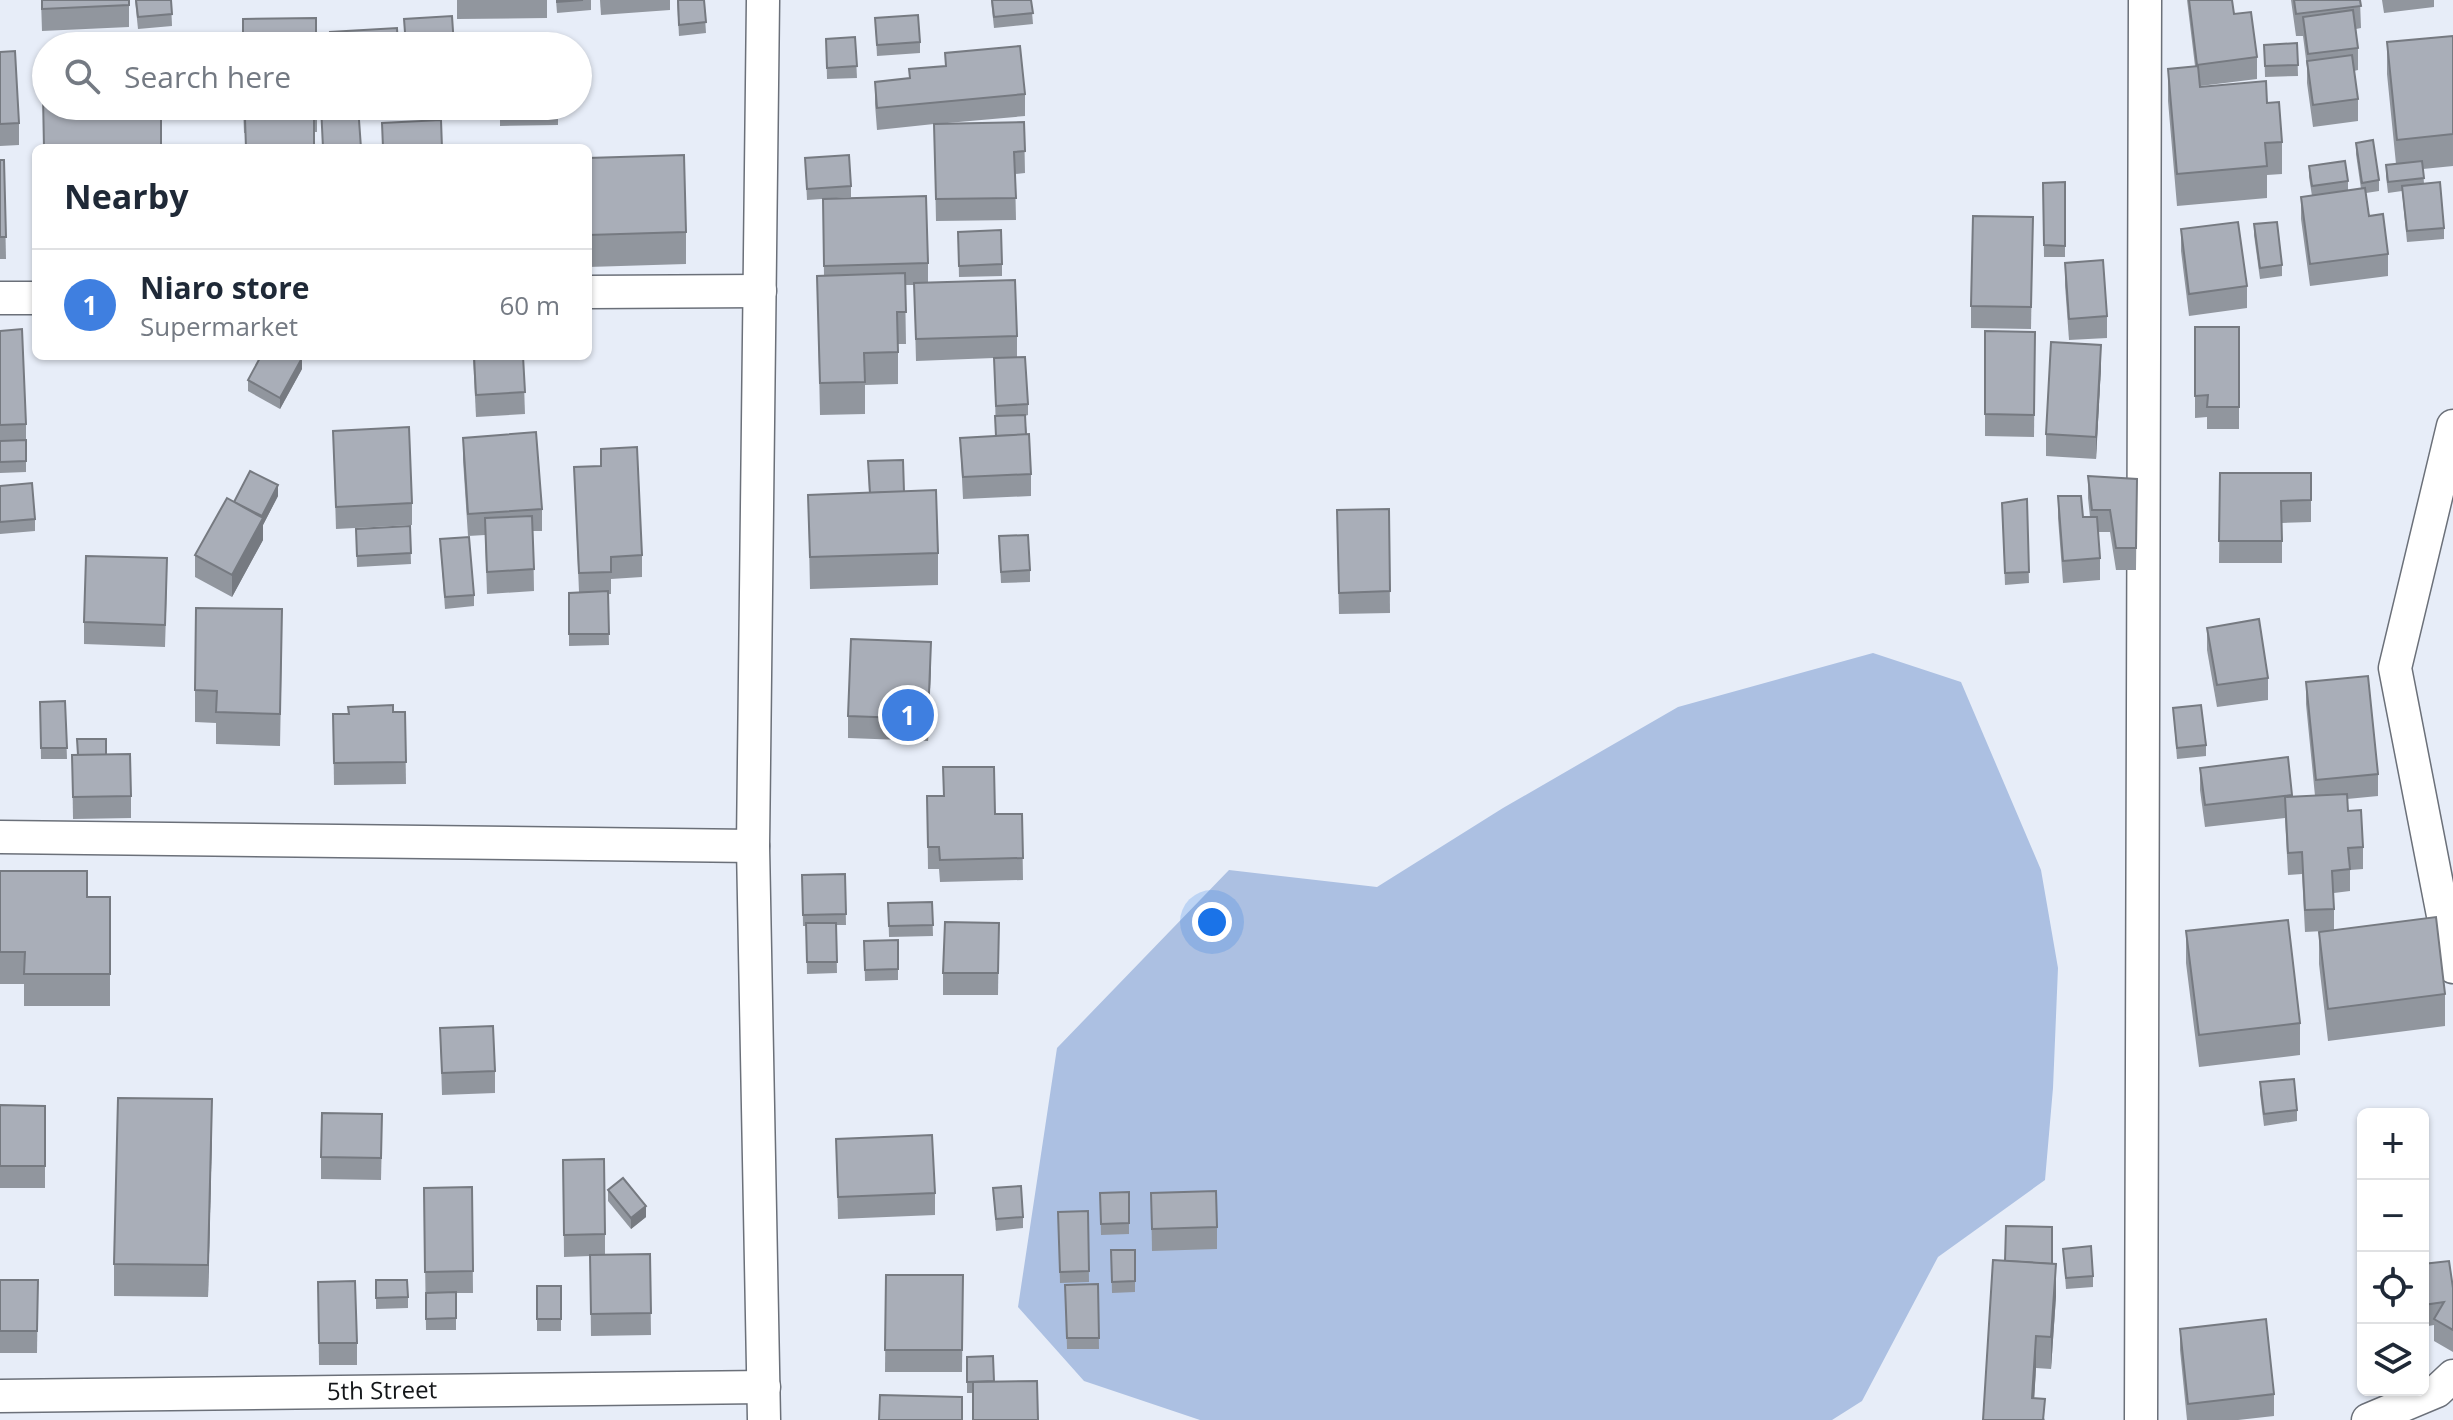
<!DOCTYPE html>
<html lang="en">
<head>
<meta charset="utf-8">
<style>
	:root { --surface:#fff; --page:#f6f6f7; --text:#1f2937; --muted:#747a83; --line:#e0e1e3; --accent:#1a73e8 }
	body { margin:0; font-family:"Open Sans",sans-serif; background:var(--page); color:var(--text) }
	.controls { position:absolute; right:24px; bottom:24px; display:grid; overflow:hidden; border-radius:12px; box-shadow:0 2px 6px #0004 }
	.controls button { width:72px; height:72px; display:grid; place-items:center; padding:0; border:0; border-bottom:2px solid var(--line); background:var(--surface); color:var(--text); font:40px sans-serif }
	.you { position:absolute; left:1212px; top:922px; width:28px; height:28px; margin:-20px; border:6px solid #fff; border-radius:50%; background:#1a73e8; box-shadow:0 0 0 12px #1a73e833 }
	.badge { display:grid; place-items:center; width:52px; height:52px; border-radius:50%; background:var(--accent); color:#fff; font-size:26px; font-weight:700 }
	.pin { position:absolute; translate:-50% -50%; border:4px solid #fff; box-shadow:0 2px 8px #0006 }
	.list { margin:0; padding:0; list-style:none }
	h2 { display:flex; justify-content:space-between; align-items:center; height:104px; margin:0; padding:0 32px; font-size:34px }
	h2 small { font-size:26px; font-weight:400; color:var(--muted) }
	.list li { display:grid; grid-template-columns:52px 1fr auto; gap:24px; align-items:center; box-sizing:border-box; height:112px; padding:0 32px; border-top:2px solid var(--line) }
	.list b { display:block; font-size:30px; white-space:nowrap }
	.list p { margin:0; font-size:26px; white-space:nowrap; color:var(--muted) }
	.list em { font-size:26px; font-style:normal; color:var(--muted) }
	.icon { flex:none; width:44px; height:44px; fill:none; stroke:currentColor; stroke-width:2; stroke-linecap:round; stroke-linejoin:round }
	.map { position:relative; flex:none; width:2453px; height:1420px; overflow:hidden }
	.search { position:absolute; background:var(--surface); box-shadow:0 2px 6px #0004; left:32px; top:32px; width:560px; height:88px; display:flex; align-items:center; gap:20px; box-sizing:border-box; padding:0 28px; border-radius:44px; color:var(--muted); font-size:30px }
	.panel { position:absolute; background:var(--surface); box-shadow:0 2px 6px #0004; left:32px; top:144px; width:560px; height:216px; border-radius:12px }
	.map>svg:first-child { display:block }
	.forest { fill:#acc0e2 }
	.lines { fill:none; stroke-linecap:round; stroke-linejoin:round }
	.minor-casing { stroke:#6b7079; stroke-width:35 }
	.minor { stroke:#fff; stroke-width:32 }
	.wall { fill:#91969e }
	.shaded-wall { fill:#767a81 }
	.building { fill:#a9aeb8; stroke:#767a81; stroke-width:2 }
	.labels { text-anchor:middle; stroke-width:6; stroke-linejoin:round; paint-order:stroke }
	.street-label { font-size:24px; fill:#141619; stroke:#fff }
</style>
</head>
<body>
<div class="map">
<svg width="2453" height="1420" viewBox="0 0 2453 1420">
	<rect width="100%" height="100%" fill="#e7edf8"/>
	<polygon class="forest" points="1873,653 1961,682 2041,870 2058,968 2053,1088 2045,1180 1938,1257 1862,1401 1832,1420 1200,1420 1084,1381 1018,1307 1057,1048 1229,870 1377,887 1503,808 1678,707"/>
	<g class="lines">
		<g class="minor-casing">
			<g id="minor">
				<polyline points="763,0 753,846 764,1420"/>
				<polyline points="588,292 760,291"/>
				<polyline points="0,298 36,298"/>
				<polyline points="2453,426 2395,668 2453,967"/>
				<polyline points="0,837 753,846"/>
				<polyline points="0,1396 764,1387"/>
				<polyline points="2141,1420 2145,0"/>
				<polyline points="2368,1420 2437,1391 2453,1376"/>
			</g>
		</g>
		<use href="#minor" class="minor"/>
	</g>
	<g class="wall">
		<polygon points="41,0 129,0 129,27 42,31"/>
		<polygon points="135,0 171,0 172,26 138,29"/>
		<polygon points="457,0 547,0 547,18 457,19"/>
		<polygon points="556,0 591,0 591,10 557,13"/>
		<polygon points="600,0 670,0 670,10 601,15"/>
		<polygon points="677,0 704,0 706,33 679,36"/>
		<polygon points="991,0 1031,0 1033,24 994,28"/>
		<polygon points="2187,0 2232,0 2234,14 2257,57 2257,79 2200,86 2267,103 2282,142 2282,174 2267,175 2267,198 2177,206 2168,101 2168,69 2195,66"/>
		<polygon points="2291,0 2360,0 2361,28 2356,29 2358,48 2358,70 2354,71 2358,99 2358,121 2313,127 2307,83 2307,67 2303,36 2296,36"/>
		<polygon points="2382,0 2434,0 2434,7 2384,13"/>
		<polygon points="875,18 920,42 920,53 877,56"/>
		<polygon points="2453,36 2453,166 2423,169 2424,184 2444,228 2444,239 2407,242 2402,191 2388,193 2386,176 2386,165 2396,164 2387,74 2387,42"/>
		<polygon points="855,37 857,78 827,79 826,39"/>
		<polygon points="2297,43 2298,76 2265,77 2264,45"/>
		<polygon points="0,52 19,123 19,145 0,146"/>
		<polygon points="945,53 1025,94 1025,116 936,124 1024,122 1025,173 1015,174 1016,220 936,221 934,124 877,130 875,104 875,82 909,79 909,69 945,66"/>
		<polygon points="243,106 317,106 317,132 244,133"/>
		<polygon points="500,106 558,106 558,125 500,126"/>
		<polygon points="2356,143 2379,180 2379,191 2366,193 2369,216 2388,254 2388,276 2310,286 2301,219 2301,197 2312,196 2309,177 2309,166 2348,181 2348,191 2361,189 2356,154"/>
		<polygon points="588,158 686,232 686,264 588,267"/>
		<polygon points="805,158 851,186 851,197 807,200"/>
		<polygon points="0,160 4,160 6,259 0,259"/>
		<polygon points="2065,182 2065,257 2044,257 2043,183"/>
		<polygon points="823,199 928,263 928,282 1017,336 1017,357 1028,404 1028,415 1025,416 1031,474 1031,496 963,499 960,438 996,436 994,358 916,361 914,285 905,285 906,344 898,344 898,384 865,385 865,414 820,415 817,276 824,276"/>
		<polygon points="2033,217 2031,329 1971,328 1971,306"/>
		<polygon points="2254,224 2282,265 2282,276 2260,279 2254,235"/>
		<polygon points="2181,229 2247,286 2247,308 2189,316 2181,251"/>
		<polygon points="958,232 1002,264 1002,276 959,277"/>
		<polygon points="2065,263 2107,316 2107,338 2069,340 2065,285"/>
		<polygon points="2195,327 2239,327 2239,429 2207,429 2207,417 2195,418"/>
		<polygon points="0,331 26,424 26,472 0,473"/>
		<polygon points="1985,331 2035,332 2034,437 1985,436"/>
		<polygon points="473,356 523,356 525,414 476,417"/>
		<polygon points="2101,367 2096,459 2046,456 2046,434"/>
		<polygon points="302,369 280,409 248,391 248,380"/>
		<polygon points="333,431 412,503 412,525 336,529"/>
		<polygon points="463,438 542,509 542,531 533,531 534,591 487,594 485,535 468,536 463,460"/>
		<polygon points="601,449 642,555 642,577 611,579 611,594 608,594 609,645 569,646 569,593 579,592 574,467 601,466"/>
		<polygon points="868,461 904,492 938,553 938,585 810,589 808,495 869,493"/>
		<polygon points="2220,473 2311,473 2311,522 2282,523 2282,563 2219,563"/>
		<polygon points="2088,476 2137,479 2136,570 2116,570 2110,532 2098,532 2100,558 2100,580 2063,583 2058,518 2058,496 2083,517 2090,517 2088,498"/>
		<polygon points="0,486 35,519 35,531 0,534"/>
		<polygon points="278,496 263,525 263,540 232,597 195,577 195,555 234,502"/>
		<polygon points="2027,499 2029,583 2005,585 2002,503"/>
		<polygon points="1389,509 1390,613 1339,614 1337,532"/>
		<polygon points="410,526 411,564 357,567 356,529"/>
		<polygon points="440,539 474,595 474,606 445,609"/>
		<polygon points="999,547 1030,570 1030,582 1001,583"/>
		<polygon points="167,580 165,647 84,644 84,622"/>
		<polygon points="2207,628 2268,678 2268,700 2217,707 2207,650"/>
		<polygon points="282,641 280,746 216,744 216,723 195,722 195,690"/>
		<polygon points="931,664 928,741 848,738 848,716"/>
		<polygon points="2306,682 2378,774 2378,796 2347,799 2348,811 2363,847 2363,869 2350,870 2350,891 2334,893 2334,930 2445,994 2445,1026 2328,1041 2319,964 2319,932 2323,931 2305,932 2302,874 2288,875 2285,818 2205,827 2200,790 2200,768 2288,757 2292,797 2315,796 2306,704"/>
		<polygon points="65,701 67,759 41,759 40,702"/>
		<polygon points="2173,708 2206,745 2206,756 2177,759"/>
		<polygon points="405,712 406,784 334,785 333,714"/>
		<polygon points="72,755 106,755 131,796 131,818 73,819"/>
		<polygon points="927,796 995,814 1022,814 1023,880 940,882 939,869 928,869"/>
		<polygon points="0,871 87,897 110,897 110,1006 24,1006 24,984 0,984"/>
		<polygon points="845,874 846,925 836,925 837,973 807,974 806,926 803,926 802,875"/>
		<polygon points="932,902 933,936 889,937 888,903"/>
		<polygon points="999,923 998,995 943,995 943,973"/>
		<polygon points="2186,931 2300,1023 2300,1055 2199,1067 2186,963"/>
		<polygon points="898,940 898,980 865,981 864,941"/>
		<polygon points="440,1028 495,1071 495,1093 442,1095"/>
		<polygon points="2260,1082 2297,1110 2297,1121 2264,1126 2260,1094"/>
		<polygon points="0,1105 45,1106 45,1188 0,1188"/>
		<polygon points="212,1131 208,1297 114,1296 114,1264"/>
		<polygon points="382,1136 381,1180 321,1179 321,1157"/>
		<polygon points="836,1139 935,1193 935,1215 838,1219"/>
		<polygon points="563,1160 605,1234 605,1255 650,1254 651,1335 591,1336 590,1256 564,1257"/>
		<polygon points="472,1187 473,1293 456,1293 456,1330 426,1330 424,1188"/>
		<polygon points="993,1188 1023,1217 1023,1228 996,1231"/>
		<polygon points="608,1190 646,1217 631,1229 608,1201"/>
		<polygon points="1129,1192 1129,1234 1101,1235 1100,1193"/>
		<polygon points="1151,1193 1217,1227 1217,1249 1152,1251"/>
		<polygon points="1088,1211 1089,1282 1060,1283 1058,1212"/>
		<polygon points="2063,1249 2093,1276 2093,1287 2066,1289"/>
		<polygon points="1111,1250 1135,1250 1135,1292 1112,1293"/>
		<polygon points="2052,1264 2056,1296 2051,1369 2036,1368 2034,1398 2045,1420 1983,1420"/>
		<polygon points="2423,1264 2453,1288 2453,1352 2434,1341 2434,1325 2423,1327"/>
		<polygon points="886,1275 963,1275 962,1372 885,1372"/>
		<polygon points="0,1280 38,1280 37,1353 0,1353"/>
		<polygon points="376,1280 408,1297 408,1308 376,1309"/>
		<polygon points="318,1282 357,1343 357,1365 319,1365"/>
		<polygon points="1098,1284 1099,1349 1067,1349 1065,1285"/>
		<rect x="537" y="1286" width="24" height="45"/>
		<polygon points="2180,1329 2274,1394 2274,1416 2238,1420 2187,1420 2180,1350"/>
		<polygon points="993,1356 973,1393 967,1393 967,1357"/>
	</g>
	<g class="shaded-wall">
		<polygon points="2101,345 2101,367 2096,459 2096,437"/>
		<polygon points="302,358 302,369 280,409 280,398"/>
		<polygon points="278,485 278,496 263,525 263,540 232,597 232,575"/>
		<polygon points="931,642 931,664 928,741 928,719"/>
		<polygon points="212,1099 212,1131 208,1297 208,1265"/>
		<polygon points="646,1206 646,1217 631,1229 631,1218"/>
		<polygon points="2056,1264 2056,1296 2051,1369 2051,1337"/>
		<polygon points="2036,1336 2036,1368 2033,1420 2032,1398"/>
	</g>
	<g class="building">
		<polygon points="42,0 129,0 129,5 42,9"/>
		<polygon points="136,0 171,0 172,14 138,17"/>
		<polygon points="557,0 583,0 557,2"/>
		<polygon points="678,0 704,0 706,22 679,25"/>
		<polygon points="992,0 1031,0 1033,13 994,17"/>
		<polygon points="2189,0 2232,0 2234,14 2251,12 2257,57 2197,65"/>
		<polygon points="2294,0 2360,0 2361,6 2296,14"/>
		<polygon points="2353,10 2358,48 2308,54 2303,17"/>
		<polygon points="918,15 920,42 877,45 875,18"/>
		<polygon points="452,16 454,46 406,46 404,19"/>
		<polygon points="316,18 316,46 243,46 243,19"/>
		<polygon points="397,28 398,46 331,46 330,32"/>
		<polygon points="2453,36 2453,134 2397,140 2387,42"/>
		<polygon points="855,37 857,66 827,68 826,39"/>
		<polygon points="2297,43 2298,65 2265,66 2264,45"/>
		<polygon points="1020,46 1025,94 877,108 875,82 910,78 909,69 946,66 945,53"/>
		<polygon points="15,51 19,123 0,124 0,52"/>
		<polygon points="2352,55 2358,99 2313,105 2307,61"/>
		<polygon points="2198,66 2200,87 2266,81 2267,103 2279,102 2282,142 2265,143 2267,166 2177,174 2168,69"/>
		<polygon points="43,96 46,96 46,106 161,106 161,148 44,148"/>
		<polygon points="244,106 317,106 317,110 244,111"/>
		<polygon points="321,106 358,106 361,148 323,148"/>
		<polygon points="245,119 314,119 314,148 246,148"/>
		<polygon points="441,120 442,148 383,148 382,123"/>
		<polygon points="1024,122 1025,151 1014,152 1016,198 936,199 934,124"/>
		<polygon points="2373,140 2379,180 2362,183 2356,143"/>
		<polygon points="684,155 686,232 588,235 588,158"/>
		<polygon points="849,155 851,186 807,189 805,158"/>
		<polygon points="0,160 4,160 6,237 0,237"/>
		<polygon points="2345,161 2348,181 2312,186 2309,166"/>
		<polygon points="2422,161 2424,178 2388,182 2386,165"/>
		<polygon points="2065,182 2065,246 2044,245 2043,183"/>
		<polygon points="2440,182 2444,228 2407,231 2402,186"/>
		<polygon points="2365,188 2369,216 2383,214 2388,254 2310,264 2301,197"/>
		<polygon points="926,196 928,263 824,266 823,199"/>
		<polygon points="1973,216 2033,217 2031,307 1971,306"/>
		<polygon points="2238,222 2247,286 2189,294 2181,229"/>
		<polygon points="2277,222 2282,265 2260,268 2254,224"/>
		<polygon points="1001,230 1002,264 959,266 958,232"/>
		<polygon points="2103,260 2107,316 2069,319 2065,263"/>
		<polygon points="905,273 906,312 897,312 898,352 864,353 865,382 820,383 817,276"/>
		<polygon points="1015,280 1017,336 916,339 914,283"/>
		<polygon points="2195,327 2239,327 2239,407 2207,407 2208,395 2195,396"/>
		<polygon points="22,329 26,424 0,425 0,331"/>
		<polygon points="1985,331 2035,332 2034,415 1985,414"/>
		<polygon points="2051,342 2101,345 2096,437 2046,434"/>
		<polygon points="261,356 298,356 302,358 280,398 248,380"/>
		<polygon points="474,356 523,356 525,392 476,395"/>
		<polygon points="1025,357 1028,404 996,406 994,358"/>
		<polygon points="1025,415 1026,435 996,436 995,416"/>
		<polygon points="409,427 412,503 336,507 333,431"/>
		<polygon points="536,432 542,509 468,514 463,438"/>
		<polygon points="1029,434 1031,474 963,477 960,438"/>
		<polygon points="26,440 26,461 0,462 0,441"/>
		<polygon points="637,447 642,555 611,557 611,572 579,573 574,467 601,466 601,449"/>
		<polygon points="903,460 904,492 870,493 868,461"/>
		<polygon points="250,471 278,485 262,516 234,502"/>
		<polygon points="2220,473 2311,473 2311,500 2281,501 2282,541 2219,541"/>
		<polygon points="2088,476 2137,479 2136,548 2116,548 2110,510 2092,510"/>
		<polygon points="32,483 35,519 0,522 0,486"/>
		<polygon points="936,490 938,553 810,557 808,495"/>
		<polygon points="2058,496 2081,496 2083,517 2097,517 2100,558 2063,561"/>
		<polygon points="227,498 263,518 232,575 195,555"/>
		<polygon points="2027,499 2029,572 2005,573 2002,503"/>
		<polygon points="1389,509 1390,591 1339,593 1337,510"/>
		<polygon points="532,516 534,569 487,572 485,518"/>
		<polygon points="410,526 411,553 357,556 356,529"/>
		<polygon points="1028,535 1030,570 1001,572 999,536"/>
		<polygon points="469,537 474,595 445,597 440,539"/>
		<polygon points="86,556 167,558 165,625 84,622"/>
		<polygon points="608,591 609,634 569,634 569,593"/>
		<polygon points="196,608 282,609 280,714 216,712 217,691 195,690"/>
		<polygon points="2259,619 2268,678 2217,685 2207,628"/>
		<polygon points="851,639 931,642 928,719 848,716"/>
		<polygon points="2368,676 2378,774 2316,780 2306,682"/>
		<polygon points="65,701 67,748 41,748 40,702"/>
		<polygon points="393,705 393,712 405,712 406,762 334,763 333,714 349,714 348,707"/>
		<polygon points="2201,705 2206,745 2177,748 2173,708"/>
		<polygon points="77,739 106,739 106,755 78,755"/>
		<polygon points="130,754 131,796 73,797 72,755"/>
		<polygon points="2288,757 2292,795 2205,805 2200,768"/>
		<polygon points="943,767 994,767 995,814 1022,814 1023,858 940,860 939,847 928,847 927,796 944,796"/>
		<polygon points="2347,794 2348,811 2361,810 2363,847 2348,848 2350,869 2332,871 2334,909 2305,910 2302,852 2288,853 2285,797"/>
		<polygon points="0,871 87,871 87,897 110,897 110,974 24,974 25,952 0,952"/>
		<polygon points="845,874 846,914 803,915 802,875"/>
		<polygon points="932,902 933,925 889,926 888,903"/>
		<polygon points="2436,917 2445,994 2328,1009 2319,932"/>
		<polygon points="2288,920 2300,1023 2199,1035 2186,931"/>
		<polygon points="945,922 999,923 998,973 943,973"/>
		<polygon points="806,923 836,923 837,962 807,962"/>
		<polygon points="898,940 898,969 865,970 864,941"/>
		<polygon points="493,1026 495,1071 442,1073 440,1028"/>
		<polygon points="2294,1079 2297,1110 2264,1114 2260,1082"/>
		<polygon points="118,1098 212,1099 208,1265 114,1264"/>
		<polygon points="0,1105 45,1106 45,1166 0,1166"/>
		<polygon points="322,1113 382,1114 381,1158 321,1157"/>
		<polygon points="932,1135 935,1193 838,1197 836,1139"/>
		<polygon points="604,1159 605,1234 564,1235 563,1160"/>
		<polygon points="623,1178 646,1206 631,1218 608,1190"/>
		<polygon points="1021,1186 1023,1217 996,1219 993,1188"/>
		<polygon points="472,1187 473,1271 425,1272 424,1188"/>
		<polygon points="1216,1191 1217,1227 1152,1229 1151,1193"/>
		<polygon points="1129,1192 1129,1223 1101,1224 1100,1193"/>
		<polygon points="1088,1211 1089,1271 1060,1272 1058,1212"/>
		<polygon points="2006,1226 2052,1227 2052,1264 2005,1261"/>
		<polygon points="2091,1246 2093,1276 2066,1278 2063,1249"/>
		<polygon points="1111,1250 1135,1250 1135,1281 1112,1282"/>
		<polygon points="650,1254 651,1313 591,1314 590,1255"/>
		<polygon points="1993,1260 2056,1264 2051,1337 2036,1336 2032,1398 2045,1399 2043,1420 1983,1420"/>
		<polygon points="2449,1261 2453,1288 2453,1330 2434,1319 2444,1302 2423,1305 2423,1264"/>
		<polygon points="886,1275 963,1275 962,1350 885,1350"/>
		<polygon points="0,1280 38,1280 37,1331 0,1331"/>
		<polygon points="376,1280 407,1280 408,1297 376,1298"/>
		<polygon points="355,1281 357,1343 319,1343 318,1282"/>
		<polygon points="1098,1284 1099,1338 1067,1338 1065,1285"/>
		<rect x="537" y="1286" width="24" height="33"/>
		<polygon points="456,1292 456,1318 426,1319 426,1293"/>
		<polygon points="2266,1319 2274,1394 2188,1404 2180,1329"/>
		<polygon points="993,1356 994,1381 967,1382 967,1357"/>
		<polygon points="1037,1381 1038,1420 973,1420 973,1382"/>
		<polygon points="880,1395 962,1397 962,1420 879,1420"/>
	</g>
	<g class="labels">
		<g class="street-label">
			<text transform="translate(382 1391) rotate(-1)" y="8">5th Street</text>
		</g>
	</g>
</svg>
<div class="controls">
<button>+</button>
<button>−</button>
<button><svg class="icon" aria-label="locate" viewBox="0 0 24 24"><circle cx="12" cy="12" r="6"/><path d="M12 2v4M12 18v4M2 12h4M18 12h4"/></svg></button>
<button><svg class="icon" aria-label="layers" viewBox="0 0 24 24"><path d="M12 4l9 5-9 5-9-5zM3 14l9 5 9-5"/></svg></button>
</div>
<div class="you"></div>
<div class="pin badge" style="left:908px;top:715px;background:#3f7fe0">1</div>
<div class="search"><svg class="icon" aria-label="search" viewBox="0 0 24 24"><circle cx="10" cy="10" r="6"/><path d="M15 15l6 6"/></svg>Search here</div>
<section class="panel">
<h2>Nearby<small></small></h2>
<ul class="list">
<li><span class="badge" style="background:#3f7fe0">1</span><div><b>Niaro store</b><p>Supermarket</p></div><em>60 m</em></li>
</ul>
</section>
</div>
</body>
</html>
